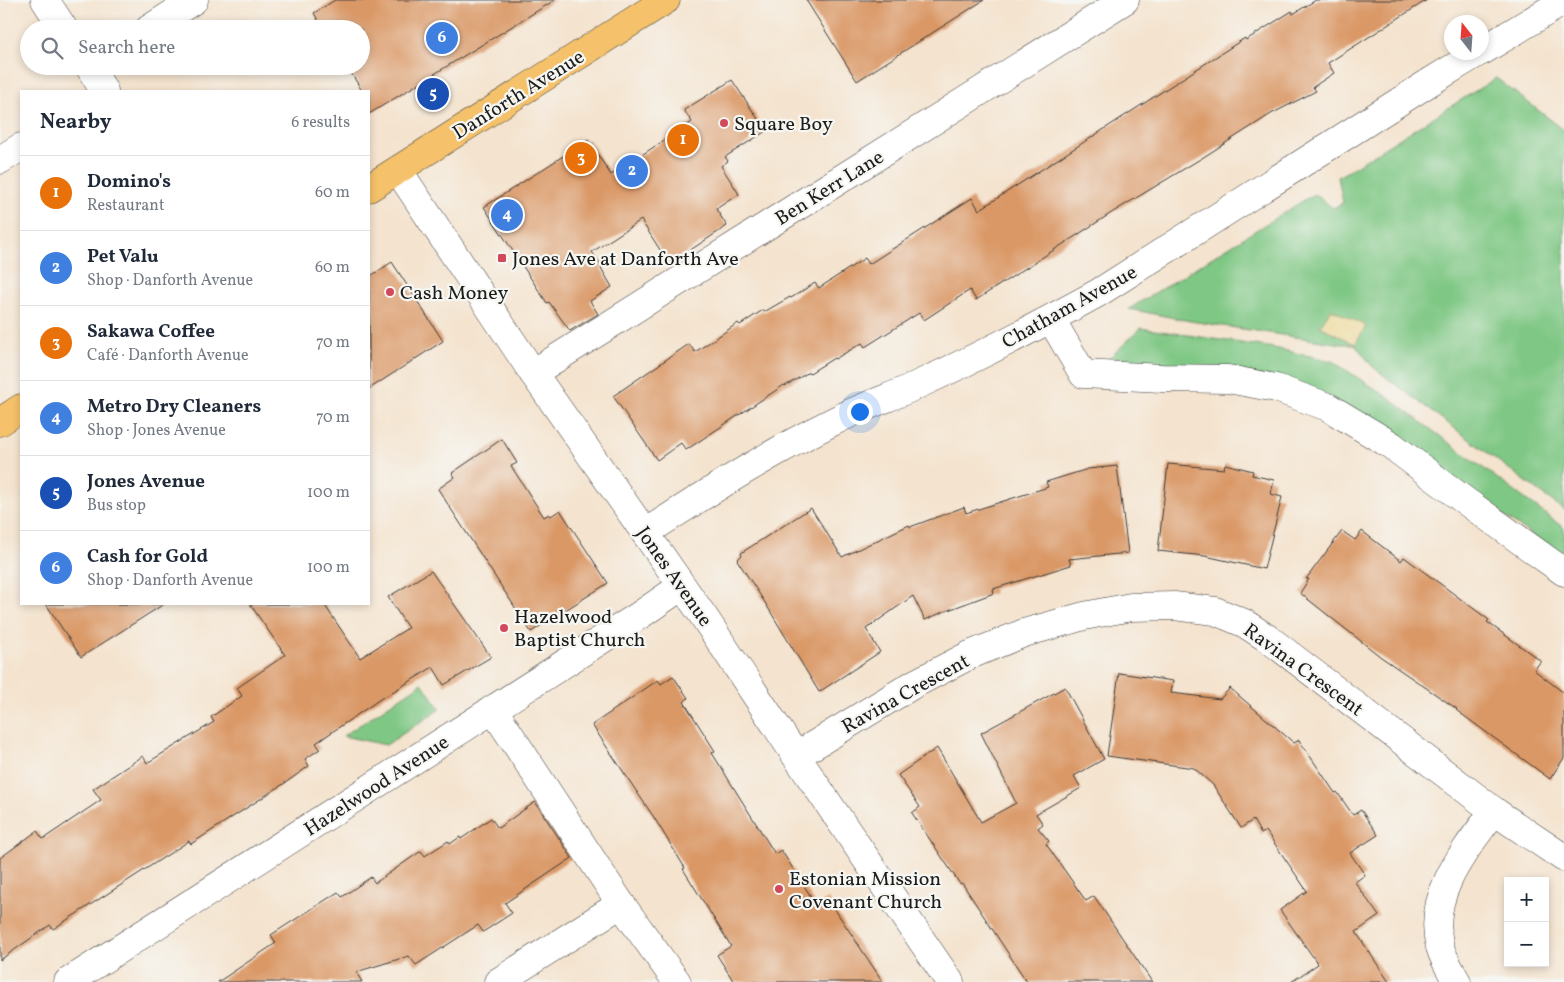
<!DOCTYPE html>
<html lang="en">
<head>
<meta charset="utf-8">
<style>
	:root { --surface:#fff; --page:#f6f6f7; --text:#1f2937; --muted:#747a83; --line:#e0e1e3; --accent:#b45309 }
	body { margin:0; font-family:Vollkorn,serif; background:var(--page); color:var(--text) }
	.controls { position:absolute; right:15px; bottom:15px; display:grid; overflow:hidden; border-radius:0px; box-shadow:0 2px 8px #0003 }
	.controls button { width:45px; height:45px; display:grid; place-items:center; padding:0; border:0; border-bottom:1px solid var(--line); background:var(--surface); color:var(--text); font:25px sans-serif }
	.compass { position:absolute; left:1444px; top:15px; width:45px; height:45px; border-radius:50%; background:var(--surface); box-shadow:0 2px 8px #0003; rotate:343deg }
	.you { position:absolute; left:859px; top:411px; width:18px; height:18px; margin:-12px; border:4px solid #fff; border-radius:50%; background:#1a73e8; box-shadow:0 0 0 8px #1a73e833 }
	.badge { display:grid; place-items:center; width:32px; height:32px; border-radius:50%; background:var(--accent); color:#fff; font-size:16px; font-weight:700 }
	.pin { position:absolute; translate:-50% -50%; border:2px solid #fff; box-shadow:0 1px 5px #0006 }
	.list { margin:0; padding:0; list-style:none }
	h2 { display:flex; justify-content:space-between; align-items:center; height:65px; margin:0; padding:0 20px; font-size:21px }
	h2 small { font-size:16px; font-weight:400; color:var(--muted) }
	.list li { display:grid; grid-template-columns:32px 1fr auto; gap:15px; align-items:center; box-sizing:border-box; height:75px; padding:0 20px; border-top:1px solid var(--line) }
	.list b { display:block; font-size:19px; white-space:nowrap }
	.list p { margin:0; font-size:16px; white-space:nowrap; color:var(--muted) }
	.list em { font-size:16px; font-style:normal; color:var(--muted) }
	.icon { flex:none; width:28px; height:28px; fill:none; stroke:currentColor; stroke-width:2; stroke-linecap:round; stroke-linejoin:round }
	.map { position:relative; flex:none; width:1564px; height:982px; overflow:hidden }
	.search { position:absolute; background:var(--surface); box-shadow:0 2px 8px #0003; left:20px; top:20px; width:350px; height:55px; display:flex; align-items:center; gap:12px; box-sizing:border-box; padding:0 18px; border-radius:28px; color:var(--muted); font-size:19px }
	.panel { position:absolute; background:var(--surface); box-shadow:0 2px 8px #0003; left:20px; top:90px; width:350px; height:515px; border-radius:0px }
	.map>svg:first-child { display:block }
	.green { fill:#7fc784; stroke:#4e7250 }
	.sand { fill:#eeda9e; stroke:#857b5d }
	.building { fill:#da9866 }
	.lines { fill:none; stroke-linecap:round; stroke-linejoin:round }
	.minor-casing { stroke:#3c3a37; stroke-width:29 }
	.major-casing { stroke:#3c3a37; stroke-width:29 }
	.minor { stroke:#fff; stroke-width:28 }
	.major { stroke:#f5c16b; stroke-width:28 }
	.poi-dot { fill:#d1495b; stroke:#f6f6f2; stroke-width:2 }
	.labels { text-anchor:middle; stroke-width:4.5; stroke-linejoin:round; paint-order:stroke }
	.street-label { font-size:20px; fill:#1c1c1c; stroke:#f6f6f2 }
	.poi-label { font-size:20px; fill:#1c1c1c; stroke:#f6f6f2; text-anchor:start }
</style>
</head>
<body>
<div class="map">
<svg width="1564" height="982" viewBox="0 0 1564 982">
	<rect width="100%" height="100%" fill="#f6f6f2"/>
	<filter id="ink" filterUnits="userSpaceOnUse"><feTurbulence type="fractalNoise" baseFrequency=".02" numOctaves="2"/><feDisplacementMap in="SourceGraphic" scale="10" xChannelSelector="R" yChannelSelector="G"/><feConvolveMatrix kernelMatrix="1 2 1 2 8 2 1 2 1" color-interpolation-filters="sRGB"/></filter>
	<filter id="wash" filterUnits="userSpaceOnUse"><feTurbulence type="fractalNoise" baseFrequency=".0096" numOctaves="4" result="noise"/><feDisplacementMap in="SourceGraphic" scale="20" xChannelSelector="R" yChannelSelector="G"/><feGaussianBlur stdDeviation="1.12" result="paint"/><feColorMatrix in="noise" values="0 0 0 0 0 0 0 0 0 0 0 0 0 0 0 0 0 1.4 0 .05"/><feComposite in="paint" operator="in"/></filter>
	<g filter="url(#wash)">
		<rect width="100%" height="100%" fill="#f4e3ce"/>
		<g class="green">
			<polygon points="1496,78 1564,130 1564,510 1391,381 1372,366 1355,344 1341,344 1190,321 1129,309 1314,194 1333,208 1343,203 1338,177"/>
			<polygon points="1141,328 1274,348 1332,361 1382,393 1564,528 1564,557 1335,401 1102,365"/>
			<polygon points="422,683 440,709 386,745 343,736"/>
		</g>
		<polygon class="sand" points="1331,309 1366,326 1355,344 1320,326"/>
		<g id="blocks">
			<g class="building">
				<polygon points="335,0 555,0 369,114 369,91 362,91 347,66 361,66 361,29 323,29 314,13"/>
				<polygon points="806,0 984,0 857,81"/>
				<polygon points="1316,0 1427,0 1328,63 1334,73 1313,87 1316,91 1271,114 1202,158 1113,212 976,300 970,290 924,320 919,313 865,347 862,343 835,359 834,358 810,373 809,372 785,386 784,385 686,450 681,443 657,460 613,396 689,344 695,352 738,323 740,325 763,310 764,312 790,297 791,298 815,283 819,288 865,258 869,264 972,198 979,210 1245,38 1246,40 1292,11 1293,14"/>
				<polygon points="732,80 766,131 725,157 728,161 721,166 739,194 716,209 727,226 669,264 641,220 592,252 603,267 601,268 612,287 590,301 598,314 570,331 549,302 547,303 484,207 588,140 611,175 692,122 684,110"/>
				<polygon points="392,262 443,341 369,389 369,277"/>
				<polygon points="502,439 517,463 511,466 544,517 549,514 551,516 560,510 608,583 531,632 438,489 455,477 452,473"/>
				<polygon points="1168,464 1224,469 1225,464 1253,471 1252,475 1274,480 1271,494 1282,497 1264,569 1205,556 1158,551"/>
				<polygon points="1117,466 1128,553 1069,559 1071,565 993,589 994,593 943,612 925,620 913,596 866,629 880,652 819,692 764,601 737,560 742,555 741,553 811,508 842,557 909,525 910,527 964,507 966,513 1048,487 1046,482 1088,469"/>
				<polygon points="1342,531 1355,540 1362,531 1401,561 1404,557 1489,620 1487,622 1541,661 1534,670 1564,693 1564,758 1550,779 1456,710 1457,709 1381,657 1300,593 1309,579 1306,579"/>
				<polygon points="431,571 491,657 444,685 433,667 386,696 386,695 316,743 320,749 305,759 309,766 288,781 191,844 189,841 53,929 50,925 0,960 0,858 37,831 43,839 101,800 93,789 143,756 147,763 214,722 211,717 242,696 237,688 285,655 250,604 324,604 360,658 408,628 388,597"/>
				<polygon points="46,604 164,604 81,657"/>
				<polygon points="1119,673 1173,681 1171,693 1220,699 1230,688 1294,743 1299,740 1335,793 1337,792 1353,815 1361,810 1378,835 1350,853 1365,875 1355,882 1379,916 1356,932 1389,982 1291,982 1318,964 1280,910 1307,891 1266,831 1261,834 1253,820 1241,828 1213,785 1194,768 1107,756"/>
				<polygon points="673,676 688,698 684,702 715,751 712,753 775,854 781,850 817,906 828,899 883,982 734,982 717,955 731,946 683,869 685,868 653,816 592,725 658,680 661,684"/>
				<polygon points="1065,687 1104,759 1074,776 1081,788 1036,814 1043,824 1038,828 1049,841 1046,844 1086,901 1094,896 1152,982 1027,982 962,883 960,884 912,813 920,807 898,775 937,748 981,822 1016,803 981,733"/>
				<polygon points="535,802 572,858 505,903 512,913 483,932 478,925 416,965 409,956 356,972 362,982 218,982 276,943 271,935 338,892 342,897 371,877 375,883 421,851 425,856 448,841 450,844 460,837 461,839 491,818 498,828"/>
			</g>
		</g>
	</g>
	<g filter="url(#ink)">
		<use href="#blocks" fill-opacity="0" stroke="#3c3a37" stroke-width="1"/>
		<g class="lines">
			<g class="minor-casing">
				<g id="minor">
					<polyline points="45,0 64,29"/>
					<polyline points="149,29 194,0"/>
					<polyline points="1482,51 1564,1"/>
					<polyline points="89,66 104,91"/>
					<polyline points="0,160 21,147"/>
					<polyline points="398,170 533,373 704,617 796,756 950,982"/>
					<polyline points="1051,319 1083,374 1162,378 1228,379 1276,388 1328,407 1391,445 1464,500 1564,572"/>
					<polyline points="533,373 1125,0"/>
					<path d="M645 533C713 489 782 445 855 411 875 402 896 395 915 386 977 358 1038 326 1098 293L1430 82 1479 52"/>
					<polyline points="493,709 621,904 677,982"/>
					<polyline points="796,756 914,684 970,655 1024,633 1084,616 1131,607 1174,606 1215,611 1244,623 1270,640 1494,811 1564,858"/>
					<polyline points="68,982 640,615 682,586"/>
					<polyline points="498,982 621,904"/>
					<path d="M1457 982C1451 971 1444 960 1440 947 1426 895 1466 849 1494 811"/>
				</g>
			</g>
			<g class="major-casing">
				<g id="major">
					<polyline points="369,188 666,0"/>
					<polyline points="0,422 21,408"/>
				</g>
			</g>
			<use href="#minor" class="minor"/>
			<use href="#major" class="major"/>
		</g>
	</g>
	<g class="poi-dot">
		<circle cx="724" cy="123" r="5"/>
		<rect x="497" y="253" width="10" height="10" rx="2.5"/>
		<circle cx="390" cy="292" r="5"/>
		<circle cx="504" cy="628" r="5"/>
		<circle cx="779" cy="889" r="5"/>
	</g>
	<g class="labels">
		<g class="street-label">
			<text transform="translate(518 94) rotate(-32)" y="7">Danforth Avenue</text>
			<text transform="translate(829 187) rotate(-32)" y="7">Ben Kerr Lane</text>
			<text transform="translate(1069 306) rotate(-29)" y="7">Chatham Avenue</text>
			<text transform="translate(675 576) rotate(55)" y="7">Jones Avenue</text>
			<text transform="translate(1304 669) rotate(36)" y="7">Ravina Crescent</text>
			<text transform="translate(905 693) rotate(-29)" y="7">Ravina Crescent</text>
			<text transform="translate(376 785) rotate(-33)" y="7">Hazelwood Avenue</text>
		</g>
		<g class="poi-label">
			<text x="734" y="130">Square Boy</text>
			<text x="512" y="265">Jones Ave at Danforth Ave</text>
			<text x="400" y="299">Cash Money</text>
			<text x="514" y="623">Hazelwood<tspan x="514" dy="23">Baptist Church</tspan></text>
			<text x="789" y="885">Estonian Mission<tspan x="789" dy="23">Covenant Church</tspan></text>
		</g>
	</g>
</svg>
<div class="controls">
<button>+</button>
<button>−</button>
</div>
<svg class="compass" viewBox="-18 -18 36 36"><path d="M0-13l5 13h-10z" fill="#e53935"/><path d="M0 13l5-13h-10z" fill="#747a83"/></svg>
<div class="you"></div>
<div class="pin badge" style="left:683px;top:140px;background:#e8710a">1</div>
<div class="pin badge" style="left:632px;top:171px;background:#3f7fe0">2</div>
<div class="pin badge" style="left:581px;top:158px;background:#e8710a">3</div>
<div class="pin badge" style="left:507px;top:215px;background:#3f7fe0">4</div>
<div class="pin badge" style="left:433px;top:94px;background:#1a4fb4">5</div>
<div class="pin badge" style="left:442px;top:38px;background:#3f7fe0">6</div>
<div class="search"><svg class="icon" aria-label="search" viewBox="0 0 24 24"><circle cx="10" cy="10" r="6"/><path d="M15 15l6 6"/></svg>Search here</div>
<section class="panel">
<h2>Nearby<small>6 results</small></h2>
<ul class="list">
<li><span class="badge" style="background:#e8710a">1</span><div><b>Domino's</b><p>Restaurant</p></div><em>60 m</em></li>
<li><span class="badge" style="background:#3f7fe0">2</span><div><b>Pet Valu</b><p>Shop · Danforth Avenue</p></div><em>60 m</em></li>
<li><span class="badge" style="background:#e8710a">3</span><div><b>Sakawa Coffee</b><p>Café · Danforth Avenue</p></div><em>70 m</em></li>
<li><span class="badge" style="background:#3f7fe0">4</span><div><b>Metro Dry Cleaners</b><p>Shop · Jones Avenue</p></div><em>70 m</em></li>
<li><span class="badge" style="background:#1a4fb4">5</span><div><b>Jones Avenue</b><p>Bus stop</p></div><em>100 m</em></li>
<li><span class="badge" style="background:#3f7fe0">6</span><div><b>Cash for Gold</b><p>Shop · Danforth Avenue</p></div><em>100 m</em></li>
</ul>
</section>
</div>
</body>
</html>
